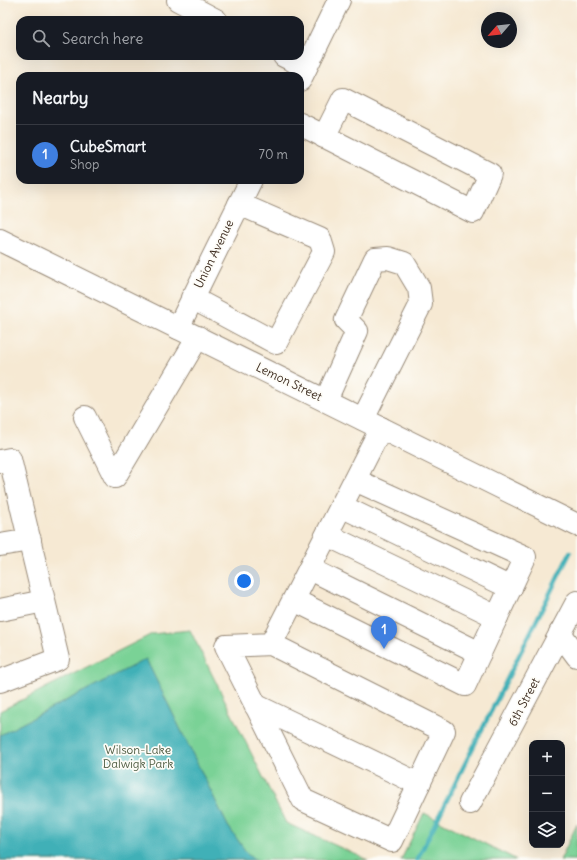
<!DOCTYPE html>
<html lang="en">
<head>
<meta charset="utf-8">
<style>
	:root { --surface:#171b24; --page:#242831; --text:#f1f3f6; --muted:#9ea1a6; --line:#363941; --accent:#c8321e }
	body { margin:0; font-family:Delius,sans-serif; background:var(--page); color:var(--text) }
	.controls { position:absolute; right:12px; bottom:12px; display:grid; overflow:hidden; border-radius:8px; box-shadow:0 4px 16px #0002 }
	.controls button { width:36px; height:36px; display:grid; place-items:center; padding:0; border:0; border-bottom:1px solid var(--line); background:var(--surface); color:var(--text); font:20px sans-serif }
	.compass { position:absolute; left:481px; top:12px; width:36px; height:36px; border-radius:50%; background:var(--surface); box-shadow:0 4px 16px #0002; rotate:242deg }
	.you { position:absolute; left:244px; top:581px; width:14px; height:14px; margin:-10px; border:3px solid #fff; border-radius:50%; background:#1a73e8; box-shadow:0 0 0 6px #1a73e833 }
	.badge { display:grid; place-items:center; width:26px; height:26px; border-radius:50%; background:var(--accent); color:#fff; font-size:13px; font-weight:700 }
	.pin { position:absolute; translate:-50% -33px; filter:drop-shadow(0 1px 2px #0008) }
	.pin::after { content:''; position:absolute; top:21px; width:14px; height:12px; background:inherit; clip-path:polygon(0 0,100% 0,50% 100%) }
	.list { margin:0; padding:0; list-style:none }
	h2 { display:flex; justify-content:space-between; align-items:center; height:52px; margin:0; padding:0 16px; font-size:17px }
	h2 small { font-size:13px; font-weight:400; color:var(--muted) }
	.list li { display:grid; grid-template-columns:26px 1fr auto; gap:12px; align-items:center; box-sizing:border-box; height:60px; padding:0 16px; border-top:1px solid var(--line) }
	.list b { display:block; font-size:15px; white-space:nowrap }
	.list p { margin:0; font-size:13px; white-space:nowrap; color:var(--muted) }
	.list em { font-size:13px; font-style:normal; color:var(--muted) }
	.icon { flex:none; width:22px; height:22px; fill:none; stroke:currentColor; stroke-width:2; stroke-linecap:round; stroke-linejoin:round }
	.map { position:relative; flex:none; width:577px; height:860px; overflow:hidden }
	.search { position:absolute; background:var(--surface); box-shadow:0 4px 16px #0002; left:16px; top:16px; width:288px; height:44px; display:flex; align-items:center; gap:10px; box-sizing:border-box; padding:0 14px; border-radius:12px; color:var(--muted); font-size:15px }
	.panel { position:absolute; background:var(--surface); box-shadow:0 4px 16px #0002; left:16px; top:72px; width:288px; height:112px; border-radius:12px }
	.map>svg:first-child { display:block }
	.green { fill:#7ad296; stroke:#5a7e5a }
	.water { fill:#3fb0b7; stroke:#3d6d6a }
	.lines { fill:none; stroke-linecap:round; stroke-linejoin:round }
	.stream { stroke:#3fb0b7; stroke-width:4.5 }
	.minor-casing { stroke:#988a78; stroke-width:24 }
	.minor { stroke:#fff; stroke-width:22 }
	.labels { text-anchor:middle; stroke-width:3.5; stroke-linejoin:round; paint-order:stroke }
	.street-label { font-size:12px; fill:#3b2a1e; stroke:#fdfcf7 }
	.park-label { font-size:12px; fill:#4e5c42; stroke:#fdfcf7 }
</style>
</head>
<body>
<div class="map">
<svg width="577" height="860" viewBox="0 0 577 860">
	<rect width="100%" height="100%" fill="#fdfcf7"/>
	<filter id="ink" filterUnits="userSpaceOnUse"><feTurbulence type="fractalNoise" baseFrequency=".025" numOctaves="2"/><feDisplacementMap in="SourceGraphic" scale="8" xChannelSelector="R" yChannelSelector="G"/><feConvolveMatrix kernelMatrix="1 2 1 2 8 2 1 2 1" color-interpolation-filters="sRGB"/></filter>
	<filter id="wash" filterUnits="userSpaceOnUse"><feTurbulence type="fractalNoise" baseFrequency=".012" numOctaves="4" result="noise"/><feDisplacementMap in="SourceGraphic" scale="16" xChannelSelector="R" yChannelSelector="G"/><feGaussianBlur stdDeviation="0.9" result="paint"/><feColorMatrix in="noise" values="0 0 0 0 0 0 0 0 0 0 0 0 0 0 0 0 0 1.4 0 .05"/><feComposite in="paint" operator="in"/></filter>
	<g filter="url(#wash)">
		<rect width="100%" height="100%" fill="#f6e9d3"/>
		<g class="green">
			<polygon points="190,630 286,823 368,860 0,860 0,711 152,634"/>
			<polygon points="424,813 517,860 401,860"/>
			<polygon points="577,824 577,860 560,860"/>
		</g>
		<polygon class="water" points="146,659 228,826 249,856 257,860 0,860 0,735"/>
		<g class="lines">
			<polyline class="stream" points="417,860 570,553"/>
		</g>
	</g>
	<g filter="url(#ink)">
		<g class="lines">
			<g class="minor-casing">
				<g id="minor">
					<polyline points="178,0 216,20"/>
					<polyline points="284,56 306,67"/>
					<polyline points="300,80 339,0"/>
					<polyline points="300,124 473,212 490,174 343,99 324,137"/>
					<polyline points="0,240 577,525"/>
					<polyline points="192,298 276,343 324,252 320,239 239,204"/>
					<polyline points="178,328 251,180"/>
					<polyline points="326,400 357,331 346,320 375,259 388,258 404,263 419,288 421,304 363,419"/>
					<polyline points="85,417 115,477 198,337"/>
					<polyline points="0,461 10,459 58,659 0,681"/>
					<polyline points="341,506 511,588"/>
					<polyline points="327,535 497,617"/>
					<polyline points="0,545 30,540"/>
					<polyline points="310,569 480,653"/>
					<polyline points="294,600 465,685 525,557 355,480"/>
					<polyline points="0,610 44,601"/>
					<polyline points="560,633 577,656"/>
					<polyline points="271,644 444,731 392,841 303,800 226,646 271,644 381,428"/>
					<polyline points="255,705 419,784"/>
					<polyline points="470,803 577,602"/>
				</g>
			</g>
			<use href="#minor" class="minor"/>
		</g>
	</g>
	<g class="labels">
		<g class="street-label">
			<text transform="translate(214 254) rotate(-64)" y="4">Union Avenue</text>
			<text transform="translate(289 382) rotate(26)" y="4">Lemon Street</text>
			<text transform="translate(524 702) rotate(-62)" y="4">6th Street</text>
		</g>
		<g class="park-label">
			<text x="138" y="754">Wilson-Lake<tspan x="138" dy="14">Dalwigk Park</tspan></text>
		</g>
	</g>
</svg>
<div class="controls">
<button>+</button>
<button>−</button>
<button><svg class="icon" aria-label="layers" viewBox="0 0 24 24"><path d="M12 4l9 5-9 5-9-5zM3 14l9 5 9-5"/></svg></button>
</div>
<svg class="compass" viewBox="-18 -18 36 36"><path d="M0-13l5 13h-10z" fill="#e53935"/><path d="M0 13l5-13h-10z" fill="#9ea1a6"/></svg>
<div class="you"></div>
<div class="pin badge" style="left:384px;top:649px;background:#3f7fe0">1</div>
<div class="search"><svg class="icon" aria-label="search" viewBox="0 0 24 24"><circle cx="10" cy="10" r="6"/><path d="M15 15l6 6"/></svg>Search here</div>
<section class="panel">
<h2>Nearby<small></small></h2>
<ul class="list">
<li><span class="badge" style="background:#3f7fe0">1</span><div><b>CubeSmart</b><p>Shop</p></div><em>70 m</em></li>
</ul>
</section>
</div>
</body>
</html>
